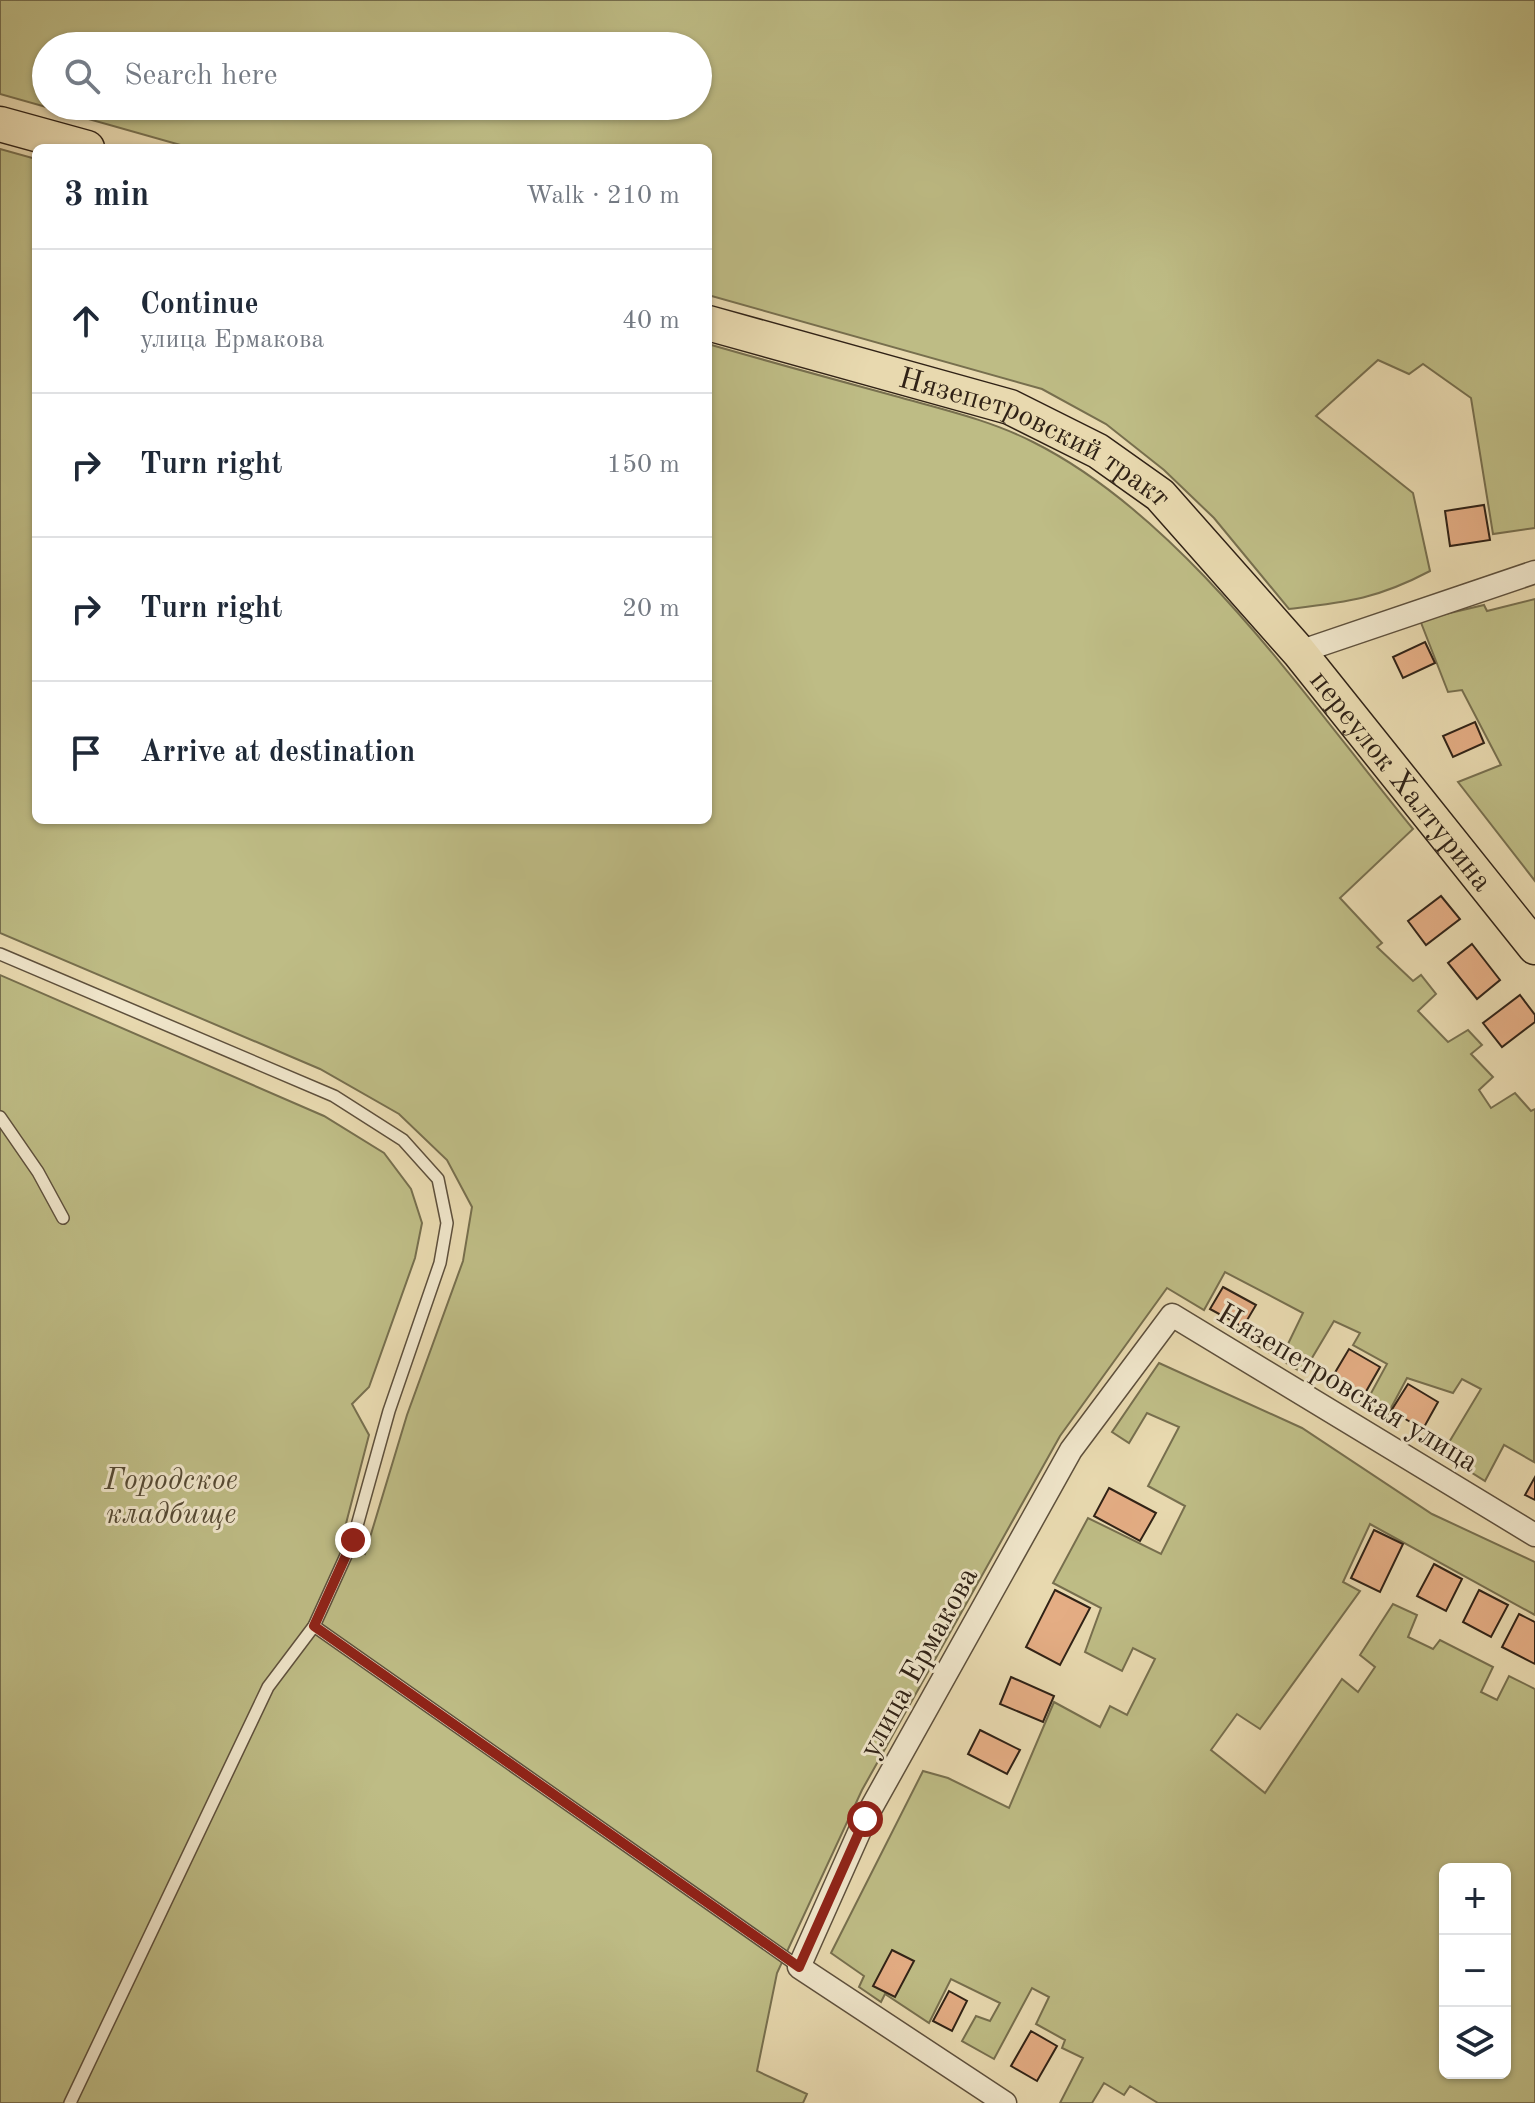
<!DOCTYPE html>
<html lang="en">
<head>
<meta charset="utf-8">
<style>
	:root { --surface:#fff; --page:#f2f2f3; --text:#1f2937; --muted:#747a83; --line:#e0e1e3 }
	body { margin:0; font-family:"Old Standard TT",serif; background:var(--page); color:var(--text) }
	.controls { position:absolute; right:24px; bottom:24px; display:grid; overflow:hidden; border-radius:12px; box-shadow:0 2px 6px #0004 }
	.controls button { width:72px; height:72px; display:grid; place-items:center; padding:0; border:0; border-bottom:2px solid var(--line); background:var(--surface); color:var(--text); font:40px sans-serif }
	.stop { position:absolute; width:24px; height:24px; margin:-18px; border:6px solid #8f2418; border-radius:50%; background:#fff }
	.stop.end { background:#8f2418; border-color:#fff; box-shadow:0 2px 8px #0008 }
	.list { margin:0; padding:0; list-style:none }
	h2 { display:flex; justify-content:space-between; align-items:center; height:104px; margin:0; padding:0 32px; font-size:34px }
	h2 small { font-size:26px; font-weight:400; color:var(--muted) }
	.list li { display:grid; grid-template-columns:52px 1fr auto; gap:24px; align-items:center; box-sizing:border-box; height:144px; padding:0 32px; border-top:2px solid var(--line) }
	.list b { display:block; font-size:30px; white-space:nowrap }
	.list p { margin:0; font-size:26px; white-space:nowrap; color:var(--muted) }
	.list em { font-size:26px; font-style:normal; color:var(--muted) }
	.icon { flex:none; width:44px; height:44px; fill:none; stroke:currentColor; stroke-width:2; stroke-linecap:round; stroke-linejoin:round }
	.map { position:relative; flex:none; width:1535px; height:2103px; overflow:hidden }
	.search { position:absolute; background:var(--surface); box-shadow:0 2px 6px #0004; left:32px; top:32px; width:680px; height:88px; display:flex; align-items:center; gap:20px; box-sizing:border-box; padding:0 28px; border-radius:44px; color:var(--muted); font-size:30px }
	.panel { position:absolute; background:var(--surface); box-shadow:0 2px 6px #0004; left:32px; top:144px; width:680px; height:680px; border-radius:12px }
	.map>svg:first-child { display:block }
	.green { fill:#bebc85; stroke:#776f4e; stroke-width:2; fill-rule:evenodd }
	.building { fill:#e4ad84; stroke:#302216; stroke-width:2 }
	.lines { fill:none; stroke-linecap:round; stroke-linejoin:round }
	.service-casing { stroke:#5e503c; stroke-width:14 }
	.minor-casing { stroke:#5e503c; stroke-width:25 }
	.primary-casing { stroke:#302216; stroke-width:37 }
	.service { stroke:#f0e6cb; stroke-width:11 }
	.minor { stroke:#f0e6cb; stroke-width:22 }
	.primary { stroke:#e8d9af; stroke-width:34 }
	.route { stroke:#8f2418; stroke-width:10 }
	.labels { text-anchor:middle; stroke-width:6; stroke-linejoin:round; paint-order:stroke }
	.street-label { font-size:30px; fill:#302216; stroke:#f0e6cb }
	.park-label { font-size:30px; font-style:italic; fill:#544832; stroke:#f0e6cb }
</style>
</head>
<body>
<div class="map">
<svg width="1535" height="2103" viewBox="0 0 1535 2103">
	<rect width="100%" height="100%" fill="#e8d9af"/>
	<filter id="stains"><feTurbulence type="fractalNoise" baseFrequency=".0025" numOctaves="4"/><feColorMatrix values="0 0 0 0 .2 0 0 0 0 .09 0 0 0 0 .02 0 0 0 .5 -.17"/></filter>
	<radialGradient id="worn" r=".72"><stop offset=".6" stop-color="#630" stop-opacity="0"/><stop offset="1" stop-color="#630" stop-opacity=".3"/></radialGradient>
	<g class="green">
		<path d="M0 0H1535V528L1493 534 1471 398 1423 364 1409 374 1378 360 1316 416 1413 493 1430 571C1377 599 1347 602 1289 609L1214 518 1164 470 1106 424 1042 389 708 295V148H191L0 94ZM46 46H698V106H46Z"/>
		<path d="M0 149 36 159V820H708V344C770 362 833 379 895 396 941 409 990 420 1033 442 1185 518 1307 700 1413 829L1340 898 1382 943 1377 947 1413 981 1421 975 1436 994 1418 1011 1448 1042 1468 1030 1482 1045 1471 1054 1493 1077 1479 1090 1491 1108 1515 1093 1531 1111 1535 1109 1534 1462 1504 1445 1485 1481 1442 1454 1481 1389 1462 1379 1453 1393 1407 1378 1384 1421 1363 1408 1387 1364 1353 1345 1360 1333 1334 1321 1303 1373 1245 1338 1251 1326 1287 1346 1303 1313 1225 1272 1204 1310 1167 1288 1060 1436 862 1790 777 1973 757 2071 807 2094 803 2103H0V975L324 1116 384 1153 411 1189 422 1223 415 1258 369 1387 352 1404 369 1435 342 1539 365 1554 407 1415 463 1261 472 1207 447 1160 399 1114 320 1069 0 933Z"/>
		<polygon points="1535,599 1535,881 1458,782 1501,765 1462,690 1448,692 1420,620 1484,605 1487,611"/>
		<path d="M1159 1363 1302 1428 1432 1514 1535 1562V1615L1370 1524 1343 1582 1360 1591 1260 1729 1237 1714 1211 1750 1265 1793 1342 1679 1358 1692 1375 1667 1360 1655 1393 1604 1417 1615 1408 1637 1433 1649 1440 1640 1493 1667 1481 1692 1497 1700 1509 1676 1535 1689V2103H1158L1130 2086 1124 2095 1104 2083 1092 2103H1060L1083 2058 1062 2048 1065 2040 1036 2024 1049 1997 1032 1988 994 2059 962 2041 976 2016 990 2021 1000 2003 951 1979 929 2023 885 1994 881 2002 859 1987 864 1976 831 1953 923 1771 948 1778 1009 1808 1054 1702 1100 1727 1110 1706 1127 1715 1155 1659 1133 1648 1122 1671 1085 1652 1101 1608 1053 1583 1088 1518 1161 1554 1185 1506 1148 1486 1179 1427 1147 1413 1129 1443 1112 1432ZM1445 1869H1505V2073H1445Z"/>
	</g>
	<g class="building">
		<polygon points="1484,505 1490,540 1450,546 1445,511"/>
		<polygon points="1425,642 1435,663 1403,678 1393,657"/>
		<polygon points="1475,722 1484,743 1453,757 1443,736"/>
		<polygon points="1441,896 1460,919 1426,945 1408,921"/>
		<polygon points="1472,944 1500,980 1477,999 1448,963"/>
		<polygon points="1520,995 1535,1015 1535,1022 1502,1047 1483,1023"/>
		<polygon points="1223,1287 1256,1305 1243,1327 1210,1309"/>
		<polygon points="1349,1349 1380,1367 1364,1395 1333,1376"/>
		<polygon points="1408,1384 1438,1402 1423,1429 1391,1411"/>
		<polygon points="1535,1477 1535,1500 1525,1495"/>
		<polygon points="1109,1488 1156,1513 1140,1541 1094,1516"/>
		<polygon points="1374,1530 1403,1544 1380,1592 1351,1578"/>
		<polygon points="1434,1564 1462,1579 1446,1611 1417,1596"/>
		<polygon points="1055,1590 1090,1608 1060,1665 1026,1647"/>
		<polygon points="1479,1590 1508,1605 1491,1637 1463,1622"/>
		<polygon points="1519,1614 1535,1622 1535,1664 1502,1647"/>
		<polygon points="1011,1677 1054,1696 1043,1722 1000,1704"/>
		<polygon points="980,1730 1020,1750 1007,1774 968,1754"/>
		<polygon points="892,1950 914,1961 895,1997 873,1986"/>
		<polygon points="949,1991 967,2001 952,2031 933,2021"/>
		<polygon points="1031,2031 1057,2046 1037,2081 1011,2066"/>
	</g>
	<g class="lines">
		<g class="service-casing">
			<g id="service">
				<polyline points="0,954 334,1096 403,1140 438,1179 447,1223 440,1263 389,1411 353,1540 314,1626 268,1687 70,2103"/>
				<polyline points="0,1117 38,1172 63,1218"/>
				<polyline points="314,1626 799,1967"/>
			</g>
		</g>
		<g class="minor-casing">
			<g id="minor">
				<polyline points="1299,652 1535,572"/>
				<polyline points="1005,2103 799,1967 865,1819 1071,1450 1172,1315 1535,1535"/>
			</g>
		</g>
		<g class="primary-casing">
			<g id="primary">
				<polyline points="0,124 87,148"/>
				<path id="s1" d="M708 323 1010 407 1098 451 1160 495 1299 652 1535 947"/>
			</g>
		</g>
		<use href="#service" class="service"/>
		<use href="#minor" class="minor"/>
		<use href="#primary" class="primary"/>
	</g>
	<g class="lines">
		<polyline class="route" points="353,1540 314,1626 799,1967 865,1819"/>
	</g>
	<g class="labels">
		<g class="street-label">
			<text dy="10" stroke="none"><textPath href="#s1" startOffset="348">Нязепетровский тракт</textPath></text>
			<text dy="10" stroke="none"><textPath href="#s1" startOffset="862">переулок Халтурина</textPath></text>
			<text transform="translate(1348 1387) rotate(31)" y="10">Нязепетровская улица</text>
			<text transform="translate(918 1662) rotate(-61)" y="10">улица Ермакова</text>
		</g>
		<g class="park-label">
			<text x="171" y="1489">Городское<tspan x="171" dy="34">кладбище</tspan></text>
		</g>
	</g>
	<rect width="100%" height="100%" filter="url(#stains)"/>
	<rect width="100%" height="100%" fill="url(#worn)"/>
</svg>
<div class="controls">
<button>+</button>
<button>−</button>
<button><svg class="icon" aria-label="layers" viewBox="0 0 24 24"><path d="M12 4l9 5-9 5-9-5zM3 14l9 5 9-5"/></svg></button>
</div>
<div class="stop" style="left:865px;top:1819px"></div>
<div class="stop end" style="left:353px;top:1540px"></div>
<div class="search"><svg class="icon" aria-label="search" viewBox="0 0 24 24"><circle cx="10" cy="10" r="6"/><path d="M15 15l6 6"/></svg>Search here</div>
<section class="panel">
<h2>3 min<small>Walk · 210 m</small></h2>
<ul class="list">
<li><svg class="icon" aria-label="ahead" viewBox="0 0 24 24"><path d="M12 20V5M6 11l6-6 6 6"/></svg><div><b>Continue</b><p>улица Ермакова</p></div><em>40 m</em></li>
<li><svg class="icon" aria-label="right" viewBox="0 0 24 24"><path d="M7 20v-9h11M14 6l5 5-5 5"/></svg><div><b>Turn right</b></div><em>150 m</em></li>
<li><svg class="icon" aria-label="right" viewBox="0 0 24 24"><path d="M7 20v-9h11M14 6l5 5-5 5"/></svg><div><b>Turn right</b></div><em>20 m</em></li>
<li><svg class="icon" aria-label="arrive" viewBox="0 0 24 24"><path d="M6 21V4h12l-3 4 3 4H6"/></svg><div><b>Arrive at destination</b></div></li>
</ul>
</section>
</div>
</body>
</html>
